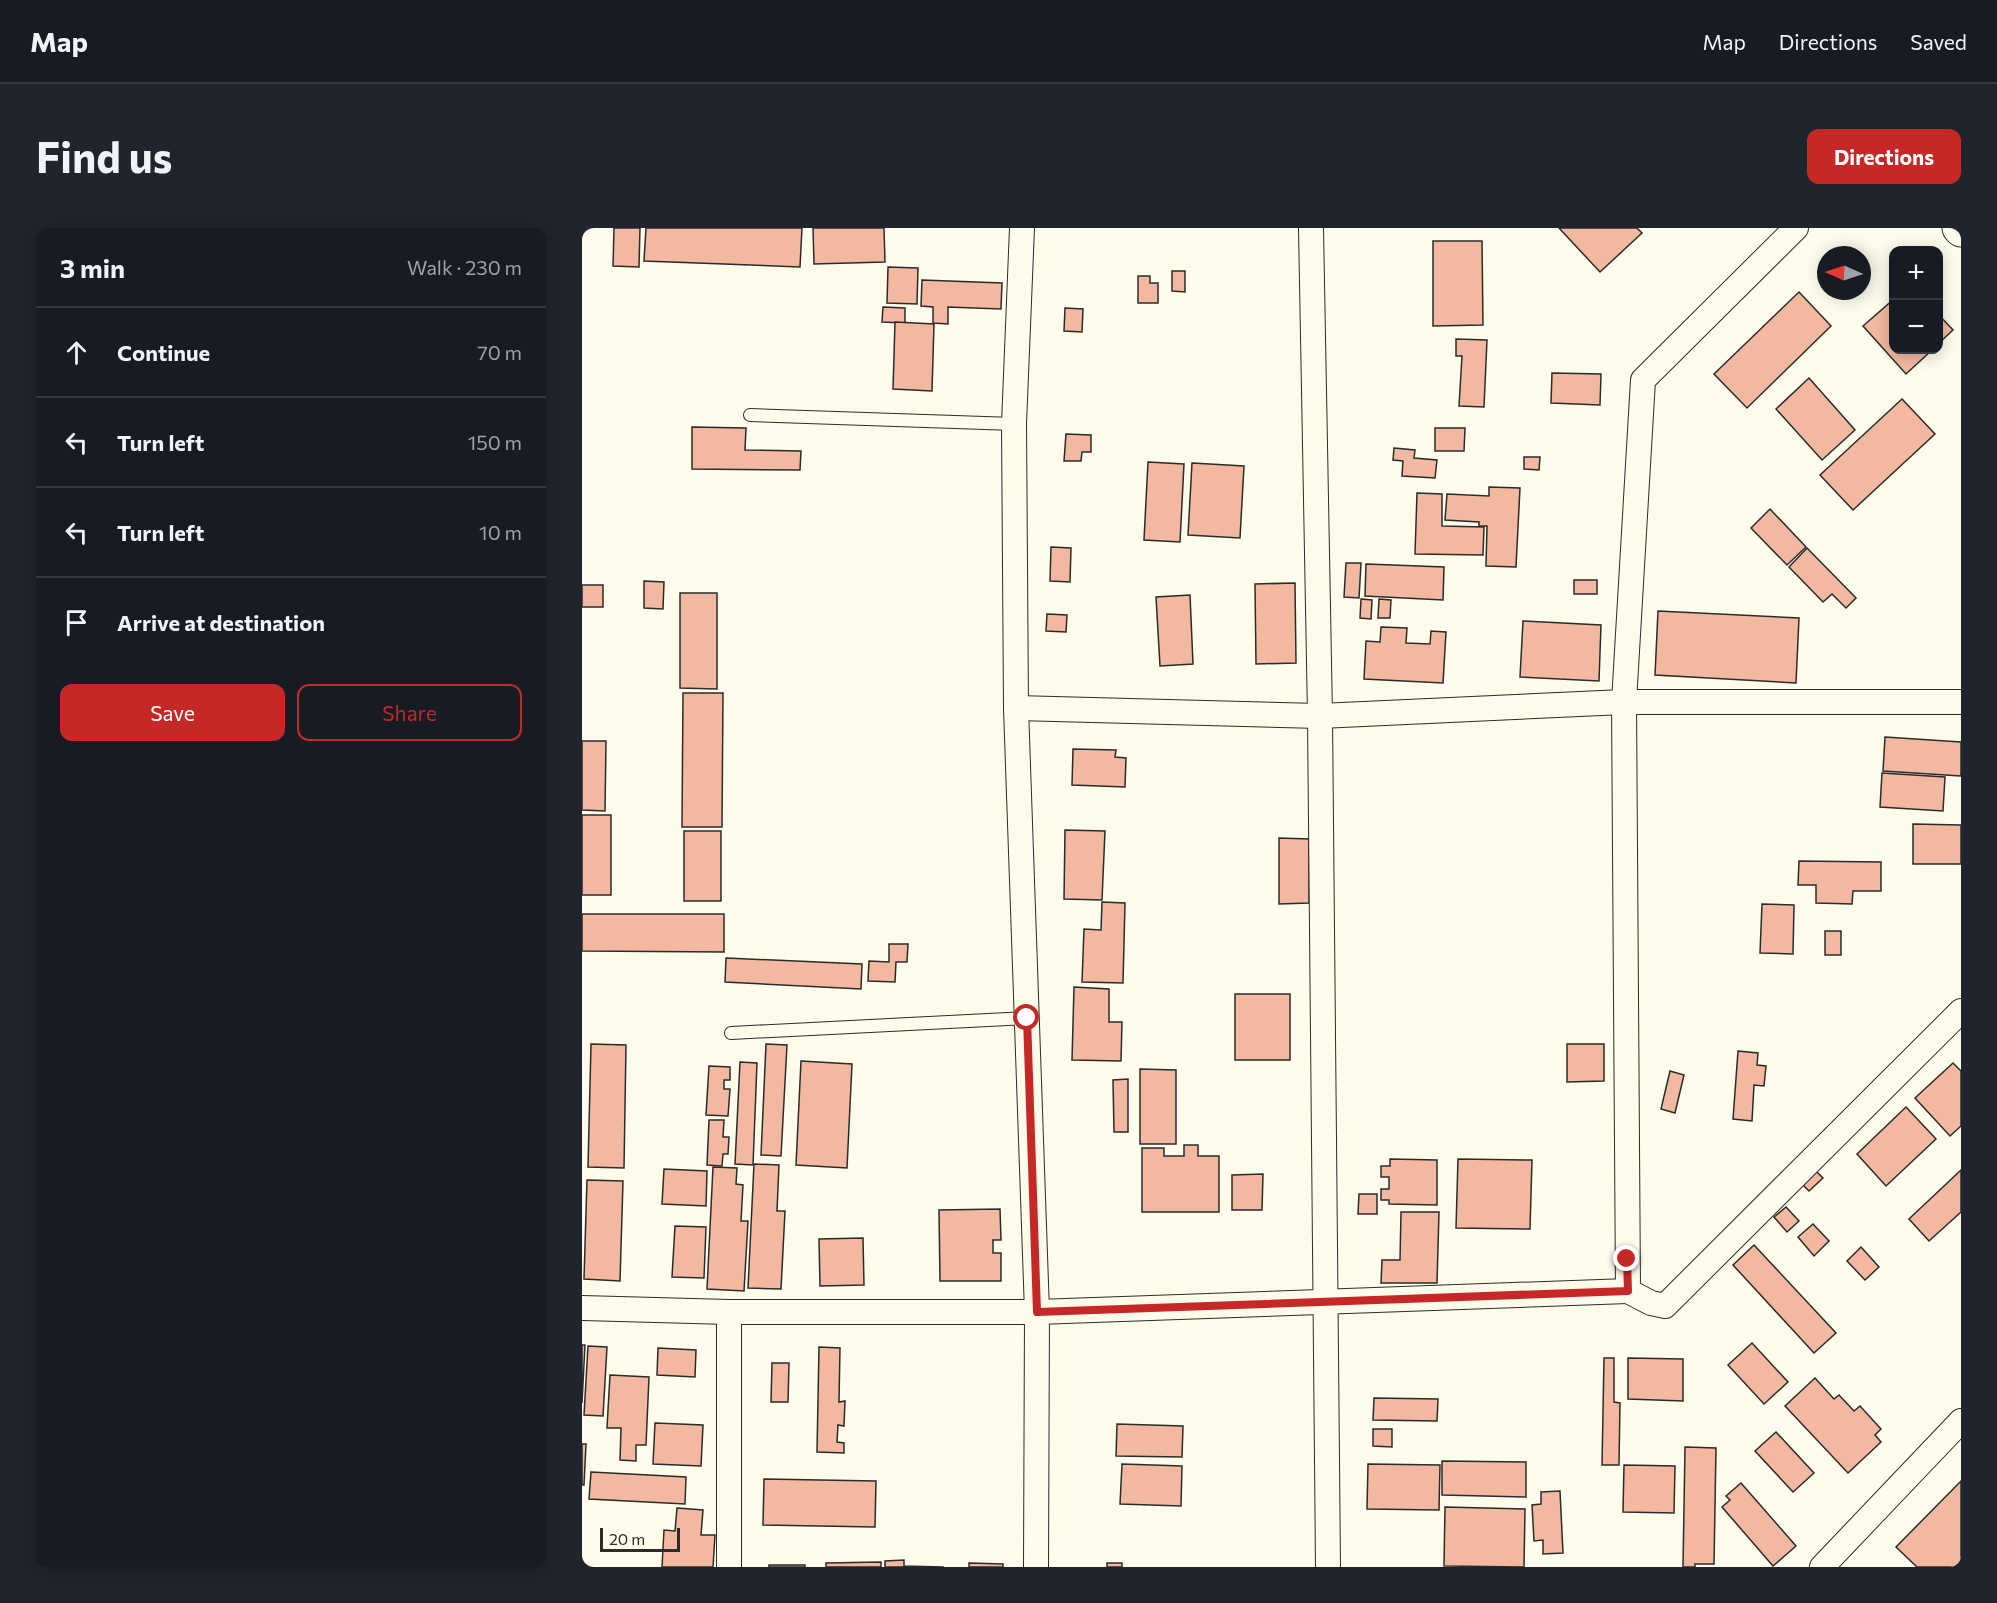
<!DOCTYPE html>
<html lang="en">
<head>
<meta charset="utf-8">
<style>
	:root { --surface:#171b24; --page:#20242c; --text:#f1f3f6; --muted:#9ea1a6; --line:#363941; --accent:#c62828 }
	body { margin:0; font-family:Commissioner,sans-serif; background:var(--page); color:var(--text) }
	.controls { position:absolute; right:18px; top:18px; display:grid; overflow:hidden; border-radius:12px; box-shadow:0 3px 15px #0003 }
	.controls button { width:54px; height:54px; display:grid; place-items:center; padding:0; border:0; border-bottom:2px solid var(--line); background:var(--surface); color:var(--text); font:30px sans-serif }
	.compass { position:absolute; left:1235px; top:18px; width:54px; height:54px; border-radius:50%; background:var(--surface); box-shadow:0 3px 15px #0003; rotate:273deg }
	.scale { position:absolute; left:18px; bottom:15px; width:80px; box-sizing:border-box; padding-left:6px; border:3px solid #2b2b2b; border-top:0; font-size:16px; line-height:21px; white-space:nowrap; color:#2b2b2b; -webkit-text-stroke:4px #fdfbea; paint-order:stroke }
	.stop { position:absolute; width:18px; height:18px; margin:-14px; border:4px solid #c62828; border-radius:50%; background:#fff }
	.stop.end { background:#c62828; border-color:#fff; box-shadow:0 2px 6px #0008 }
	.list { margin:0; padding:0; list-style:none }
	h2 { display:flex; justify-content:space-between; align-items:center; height:78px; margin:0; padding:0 24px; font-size:26px }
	h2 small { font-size:20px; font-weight:400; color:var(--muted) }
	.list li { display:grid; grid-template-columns:39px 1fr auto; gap:18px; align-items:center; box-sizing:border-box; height:90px; padding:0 24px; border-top:2px solid var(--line) }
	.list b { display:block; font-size:22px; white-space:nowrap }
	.list em { font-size:20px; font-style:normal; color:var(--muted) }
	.actions { display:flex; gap:12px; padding:18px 24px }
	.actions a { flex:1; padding:14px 0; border:2px solid var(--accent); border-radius:12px; text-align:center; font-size:21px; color:var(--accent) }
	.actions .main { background:var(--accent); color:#fff }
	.icon { flex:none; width:33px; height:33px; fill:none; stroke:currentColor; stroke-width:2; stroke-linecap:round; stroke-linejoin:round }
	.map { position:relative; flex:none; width:1379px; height:1339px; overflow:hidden; border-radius:12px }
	header { display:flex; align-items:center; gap:36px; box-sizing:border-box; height:84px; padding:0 30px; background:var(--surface); border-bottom:2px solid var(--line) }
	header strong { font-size:28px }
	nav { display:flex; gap:33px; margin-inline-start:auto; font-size:21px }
	.intro { display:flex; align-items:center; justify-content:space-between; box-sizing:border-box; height:144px; padding:0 36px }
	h1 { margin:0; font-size:42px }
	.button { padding:15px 27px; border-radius:12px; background:var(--accent); color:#fff; font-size:21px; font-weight:700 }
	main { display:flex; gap:36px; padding:0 36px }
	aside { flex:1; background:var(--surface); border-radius:12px; box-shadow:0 3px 15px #0003 }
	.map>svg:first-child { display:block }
	.building { fill:#f2b8a0; stroke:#2b2b2b; stroke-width:1.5 }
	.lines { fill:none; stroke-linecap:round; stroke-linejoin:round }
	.lane-casing { stroke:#2b2b2b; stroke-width:14 }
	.street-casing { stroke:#2b2b2b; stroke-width:26 }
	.secondary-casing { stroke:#2b2b2b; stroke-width:35 }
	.lane { stroke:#fdfbea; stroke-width:12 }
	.street { stroke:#fdfbea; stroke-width:24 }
	.secondary { stroke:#fdfbea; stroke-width:33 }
	.route { stroke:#c62828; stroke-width:8 }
</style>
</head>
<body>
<header>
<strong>Map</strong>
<nav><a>Map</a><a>Directions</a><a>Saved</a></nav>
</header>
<div class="intro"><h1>Find us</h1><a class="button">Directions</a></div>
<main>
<aside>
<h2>3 min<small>Walk · 230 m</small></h2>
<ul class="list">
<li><svg class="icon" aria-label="ahead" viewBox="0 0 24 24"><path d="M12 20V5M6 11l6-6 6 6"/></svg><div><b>Continue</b></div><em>70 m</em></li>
<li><svg class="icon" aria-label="left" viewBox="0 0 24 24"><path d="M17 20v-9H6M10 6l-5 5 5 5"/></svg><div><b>Turn left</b></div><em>150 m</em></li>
<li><svg class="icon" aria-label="left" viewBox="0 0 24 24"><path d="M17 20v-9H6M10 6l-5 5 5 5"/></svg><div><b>Turn left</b></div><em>10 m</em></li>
<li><svg class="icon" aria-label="arrive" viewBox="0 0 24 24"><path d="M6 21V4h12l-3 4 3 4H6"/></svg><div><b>Arrive at destination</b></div></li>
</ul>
<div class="actions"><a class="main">Save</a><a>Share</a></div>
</aside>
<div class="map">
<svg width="1379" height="1339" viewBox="0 0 1379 1339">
	<rect width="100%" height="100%" fill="#fdfbea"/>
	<g class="building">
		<polygon points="32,0 58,0 57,39 31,38"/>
		<polygon points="64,0 220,0 218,39 62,33"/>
		<polygon points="231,0 302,0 303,34 232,36"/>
		<polygon points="977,0 1055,0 1060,5 1018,44"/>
		<polygon points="851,13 900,13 901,97 851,98"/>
		<polygon points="306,39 336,40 335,76 305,75"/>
		<polygon points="590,43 603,43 603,64 590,63"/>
		<polygon points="556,48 568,48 568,55 576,55 576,75 556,75"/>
		<polygon points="340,52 420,55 419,81 366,79 366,96 351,95 351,79 339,78"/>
		<polygon points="1217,64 1249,98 1165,180 1132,146"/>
		<polygon points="1312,71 1312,122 1350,122 1324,146 1281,98"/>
		<polygon points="301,79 323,80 323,95 300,94"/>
		<polygon points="483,80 501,81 500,104 482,103"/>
		<polygon points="1356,86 1371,102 1356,116"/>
		<polygon points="313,94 352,96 350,163 311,161"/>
		<polygon points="874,111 905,112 902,179 877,178 880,128 874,128"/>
		<polygon points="970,145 1019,146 1018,177 969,175"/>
		<polygon points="1227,150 1273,202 1240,232 1194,181"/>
		<polygon points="1320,171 1353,206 1271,282 1238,247"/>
		<polygon points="110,199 164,200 163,222 219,223 218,242 110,241"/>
		<polygon points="853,200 883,200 882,223 853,223"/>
		<polygon points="484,206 509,207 509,224 500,224 499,233 482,233"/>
		<polygon points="812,220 833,222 832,230 855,232 853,250 820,248 821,233 811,232"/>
		<polygon points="942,229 958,229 957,242 942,241"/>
		<polygon points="566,234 602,236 598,314 562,312"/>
		<polygon points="610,235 662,238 658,310 606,307"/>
		<polygon points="907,259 938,260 934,339 904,338 905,298 897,298 897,294 863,292 865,266 907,268"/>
		<polygon points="835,265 860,266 860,298 902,299 901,327 833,326"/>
		<polygon points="1188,281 1224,319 1205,337 1169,300"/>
		<polygon points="469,319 489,320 488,354 468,353"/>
		<polygon points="1225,320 1274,370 1264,380 1250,366 1241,374 1207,339"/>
		<polygon points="764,335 779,335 777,370 762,369"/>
		<polygon points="784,336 862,339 861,372 783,368"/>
		<rect x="992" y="352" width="23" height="14"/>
		<polygon points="62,353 82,354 81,381 62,380"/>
		<polygon points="713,355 714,435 674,436 673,356"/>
		<rect x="0" y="357" width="21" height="22"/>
		<polygon points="98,365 135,365 135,461 98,460"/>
		<polygon points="608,367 611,436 578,438 574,369"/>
		<polygon points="779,371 790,372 789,391 778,390"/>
		<polygon points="797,371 809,372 808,390 796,390"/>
		<polygon points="1076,383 1217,390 1214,455 1073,447"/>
		<polygon points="465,386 485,387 484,404 464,403"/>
		<polygon points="941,393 1019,397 1017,453 938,449"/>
		<polygon points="799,399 825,400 824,415 848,416 849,403 864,404 861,455 782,451 784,413 798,414"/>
		<polygon points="101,465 141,465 140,599 100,599"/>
		<polygon points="1303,509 1379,514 1379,548 1301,543"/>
		<polygon points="0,513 24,513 23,583 0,582"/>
		<polygon points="491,521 534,522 533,529 544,530 543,559 490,557"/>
		<polygon points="1300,545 1363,549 1361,583 1298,579"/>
		<rect x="0" y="587" width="29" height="80"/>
		<polygon points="1331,596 1379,597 1379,636 1331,636"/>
		<polygon points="483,602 523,603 520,672 482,671"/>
		<rect x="102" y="603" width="37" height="70"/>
		<polygon points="697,610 727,611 727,675 697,676"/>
		<polygon points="1217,633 1299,634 1299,663 1271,663 1270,676 1234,675 1234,657 1216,657"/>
		<polygon points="520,674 543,675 541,755 500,754 502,701 519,702"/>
		<polygon points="1180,676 1212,677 1211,726 1178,725"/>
		<polygon points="0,686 142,686 142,724 0,723"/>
		<rect x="1243" y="703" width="16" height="24"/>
		<polygon points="307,716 326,716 325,734 314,734 313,754 286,753 287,733 307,734"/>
		<polygon points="144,730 280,736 279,761 143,754"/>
		<polygon points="492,759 527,761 527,794 540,794 539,833 490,832"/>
		<rect x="653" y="766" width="55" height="66"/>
		<polygon points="9,816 44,817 42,940 6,939"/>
		<polygon points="184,816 205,817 199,928 179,927"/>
		<polygon points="985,816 1022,816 1022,853 985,854"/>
		<polygon points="1156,823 1176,825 1175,837 1184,838 1182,858 1172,857 1170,893 1151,891"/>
		<polygon points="219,833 270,836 265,940 214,937"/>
		<polygon points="158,834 175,835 171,937 153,936"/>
		<polygon points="1371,835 1379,843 1379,898 1368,908 1333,870"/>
		<polygon points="127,838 148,839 148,852 142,852 142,861 148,861 146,888 124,887"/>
		<polygon points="558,841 594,842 594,916 558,916"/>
		<polygon points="1088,843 1102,847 1093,885 1079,881"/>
		<polygon points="546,851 546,904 532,904 531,852"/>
		<polygon points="1324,879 1354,911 1304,958 1275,926"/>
		<polygon points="127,892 142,892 141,909 147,909 146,926 141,926 140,938 125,937"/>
		<polygon points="602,917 616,917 616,928 637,928 637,984 560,984 560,920 582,920 582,928 602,928"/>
		<polygon points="808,931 855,932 855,977 807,976 807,972 799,972 799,961 807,961 807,949 799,949 799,938 808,938"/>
		<polygon points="876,931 950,932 948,1001 874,1000"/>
		<polygon points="172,936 197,937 195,983 203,983 199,1061 166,1060"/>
		<polygon points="131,939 155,940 154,956 161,957 159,993 166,993 162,1063 125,1061"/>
		<polygon points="82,941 125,943 124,978 80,976"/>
		<polygon points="1233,942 1241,950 1227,963 1219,955"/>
		<polygon points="1379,942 1379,984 1347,1013 1327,991"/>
		<polygon points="681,946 680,982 650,982 650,947"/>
		<polygon points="5,952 41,953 38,1053 2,1051"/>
		<polygon points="777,966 795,966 795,986 776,986"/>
		<polygon points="1204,979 1217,993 1205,1004 1192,989"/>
		<polygon points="418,981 419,1012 411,1012 411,1025 419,1025 419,1053 358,1053 357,982"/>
		<polygon points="819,984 857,984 855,1055 799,1055 800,1032 818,1032"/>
		<polygon points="1231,996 1247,1013 1232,1028 1216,1009"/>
		<polygon points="93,998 124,999 122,1050 90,1049"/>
		<polygon points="281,1010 282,1057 238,1058 237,1011"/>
		<polygon points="1172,1017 1254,1105 1232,1125 1151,1037"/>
		<polygon points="1279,1019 1297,1039 1283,1052 1265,1033"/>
		<polygon points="1170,1115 1206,1154 1182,1176 1146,1137"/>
		<polygon points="0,1117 3,1117 0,1175"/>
		<polygon points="6,1118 25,1119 21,1188 2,1187"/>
		<polygon points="237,1119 258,1120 257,1174 263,1173 262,1198 256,1197 255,1214 262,1215 262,1225 235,1224"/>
		<polygon points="76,1120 114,1122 113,1149 75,1147"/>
		<polygon points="1022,1130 1032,1130 1032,1174 1038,1175 1037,1237 1020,1237"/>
		<polygon points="1046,1130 1101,1131 1101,1173 1046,1171"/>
		<polygon points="190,1135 207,1135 206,1174 189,1174"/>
		<polygon points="28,1147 67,1149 64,1217 54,1217 54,1233 38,1232 39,1200 25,1200"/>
		<polygon points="1233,1150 1252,1171 1257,1167 1272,1183 1278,1178 1299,1201 1293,1207 1299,1214 1266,1245 1203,1178"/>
		<polygon points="792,1170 856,1171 855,1193 791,1192"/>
		<polygon points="73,1195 121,1197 119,1238 71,1236"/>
		<polygon points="535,1196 601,1198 600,1229 534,1228"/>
		<polygon points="791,1201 810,1201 810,1219 791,1218"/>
		<polygon points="1194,1204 1232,1245 1211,1264 1173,1223"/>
		<polygon points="0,1216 4,1216 2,1257 0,1257"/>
		<polygon points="1103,1219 1134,1220 1132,1336 1113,1336 1113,1339 1101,1339"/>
		<polygon points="860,1233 944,1234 944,1269 860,1267"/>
		<polygon points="540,1236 600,1238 599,1278 538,1276"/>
		<polygon points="786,1236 858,1237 857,1282 785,1281"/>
		<polygon points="1042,1237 1093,1238 1092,1285 1041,1284"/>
		<polygon points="9,1244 104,1249 103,1276 7,1271"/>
		<polygon points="182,1251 294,1253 293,1299 181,1297"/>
		<polygon points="1379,1253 1379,1339 1335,1339 1314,1319"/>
		<polygon points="1159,1255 1214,1318 1191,1338 1140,1279 1148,1272 1144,1268"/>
		<polygon points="978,1263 981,1325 961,1326 961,1312 952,1313 950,1277 959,1276 959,1264"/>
		<polygon points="863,1279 943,1281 942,1339 862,1338"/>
		<polygon points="95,1280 121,1282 119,1307 133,1307 131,1339 80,1339 82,1302 93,1303"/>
		<polygon points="322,1332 322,1338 362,1339 303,1339 303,1333"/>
		<polygon points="299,1334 299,1339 244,1339 244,1335"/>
		<polygon points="387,1335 421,1336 421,1339 387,1339"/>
		<rect x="525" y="1335" width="15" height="4"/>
		<rect x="187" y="1337" width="36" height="2"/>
	</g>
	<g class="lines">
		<g class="lane-casing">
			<g id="lane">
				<polyline points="168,187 432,196"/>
				<polyline points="149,805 445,790"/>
			</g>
		</g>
		<g class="street-casing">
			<g id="street">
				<polyline points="440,0 432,196 434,480 455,1084 454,1339"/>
				<polyline points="729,0 738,488 746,1339"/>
				<polyline points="1214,0 1061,152 1042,474 1046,1063 1069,1075 1083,1078 1379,783"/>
				<polyline points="434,480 738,488 1042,474 1379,474"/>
				<polyline points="0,1080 147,1084 455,1084 1046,1063"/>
				<polyline points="147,1339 147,1084"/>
				<polyline points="1240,1339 1379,1193"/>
			</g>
		</g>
		<g class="secondary-casing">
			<polyline id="secondary" points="1377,0 1379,2"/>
		</g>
		<use href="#lane" class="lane"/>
		<use href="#street" class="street"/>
		<use href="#secondary" class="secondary"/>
	</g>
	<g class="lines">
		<polyline class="route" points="445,790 455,1084 1046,1063 1045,1031"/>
	</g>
</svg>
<div class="controls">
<button>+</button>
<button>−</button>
</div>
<svg class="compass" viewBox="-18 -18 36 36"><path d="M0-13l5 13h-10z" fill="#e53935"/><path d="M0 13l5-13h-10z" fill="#9ea1a6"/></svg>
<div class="scale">20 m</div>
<div class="stop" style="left:445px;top:790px"></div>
<div class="stop end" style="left:1045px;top:1031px"></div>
</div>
</main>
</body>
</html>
